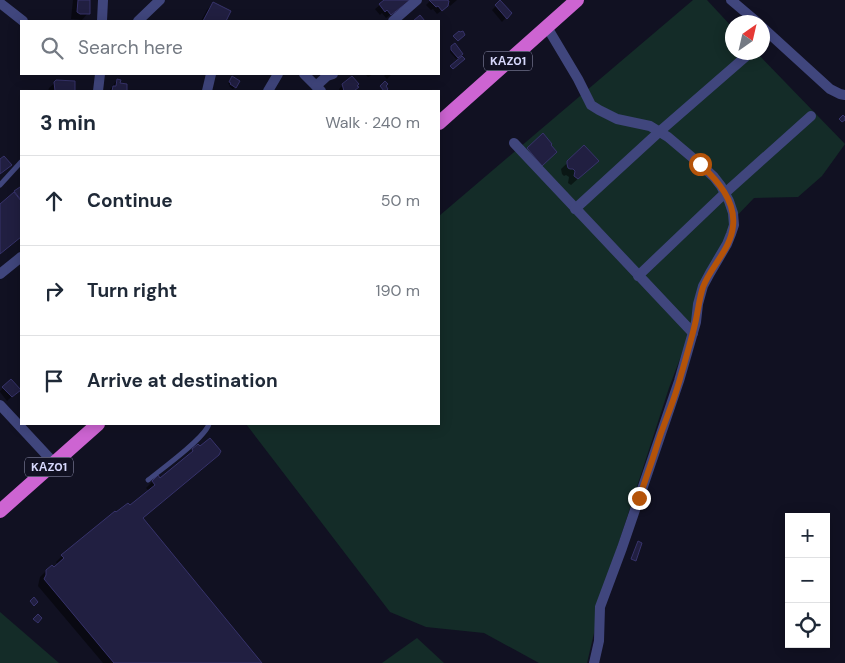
<!DOCTYPE html>
<html lang="en">
<head>
<meta charset="utf-8">
<style>
	:root { --surface:#fff; --page:#f2f2f3; --text:#1f2937; --muted:#747a83; --line:#e0e1e3 }
	body { margin:0; font-family:"DM Sans",sans-serif; background:var(--page); color:var(--text) }
	.controls { position:absolute; right:15px; bottom:15px; display:grid; overflow:hidden; border-radius:0px; box-shadow:0 2px 12px #0003 }
	.controls button { width:45px; height:45px; display:grid; place-items:center; padding:0; border:0; border-bottom:1px solid var(--line); background:var(--surface); color:var(--text); font:25px sans-serif }
	.compass { position:absolute; left:725px; top:15px; width:45px; height:45px; border-radius:50%; background:var(--surface); box-shadow:0 2px 12px #0003; rotate:34deg }
	.stop { position:absolute; width:15px; height:15px; margin:-11px; border:4px solid #b45309; border-radius:50%; background:#fff }
	.stop.end { background:#b45309; border-color:#fff; box-shadow:0 1px 5px #0008 }
	.list { margin:0; padding:0; list-style:none }
	h2 { display:flex; justify-content:space-between; align-items:center; height:65px; margin:0; padding:0 20px; font-size:21px }
	h2 small { font-size:16px; font-weight:400; color:var(--muted) }
	.list li { display:grid; grid-template-columns:32px 1fr auto; gap:15px; align-items:center; box-sizing:border-box; height:90px; padding:0 20px; border-top:1px solid var(--line) }
	.list b { display:block; font-size:19px; white-space:nowrap }
	.list em { font-size:16px; font-style:normal; color:var(--muted) }
	.icon { flex:none; width:28px; height:28px; fill:none; stroke:currentColor; stroke-width:2; stroke-linecap:round; stroke-linejoin:round }
	.map { position:relative; flex:none; width:845px; height:663px; overflow:hidden }
	.search { position:absolute; background:var(--surface); box-shadow:0 2px 12px #0003; left:20px; top:20px; width:420px; height:55px; display:flex; align-items:center; gap:12px; box-sizing:border-box; padding:0 18px; border-radius:0px; color:var(--muted); font-size:19px }
	.panel { position:absolute; background:var(--surface); box-shadow:0 2px 12px #0003; left:20px; top:90px; width:420px; height:335px; border-radius:0px }
	.map>svg:first-child { display:block }
	.green { fill:#142c28 }
	.shadow { fill:#0007 }
	.building { fill:#211f41; stroke:#37336b }
	.lines { fill:none; stroke-linecap:round; stroke-linejoin:round }
	.service { stroke:#40467d; stroke-width:5 }
	.minor { stroke:#40467d; stroke-width:10 }
	.trunk { stroke:#cd64d2; stroke-width:14 }
	.route { stroke:#b45309; stroke-width:6 }
	.labels { text-anchor:middle; stroke-width:4.5; stroke-linejoin:round; paint-order:stroke }
	.shield { fill:#112; stroke:#9b9cba; stroke-width:1 }
	.shield-label { font-size:12px; font-weight:bold; fill:#d6d7fb }
</style>
</head>
<body>
<div class="map">
<svg width="845" height="663" viewBox="0 0 845 663">
	<rect width="100%" height="100%" fill="#112"/>
	<g class="green">
		<polygon points="693,0 707,0 732,27 732,52 757,53 845,144 822,176 798,197 754,198 731,222 669,388 606,582 587,663 539,663 484,633 426,627 390,612 246,424 439,424 439,216"/>
		<polygon points="0,612 59,663 0,663"/>
		<polygon points="417,638 444,663 382,663"/>
	</g>
	<g class="shadow">
		<polygon points="73,0 89,0 88,13 82,20 71,19"/>
		<polygon points="386,0 407,0 403,5 386,18 382,13 380,15 375,9"/>
		<polygon points="431,0 457,0 450,6 447,2 442,10 437,14 433,9 431,10 426,5"/>
		<polygon points="500,2 510,13 502,22 492,10"/>
		<polygon points="213,3 230,12 225,21 201,21 207,10"/>
		<polygon points="454,45 462,54 456,59 450,52 450,49"/>
		<polygon points="365,74 373,74 370,76 368,77"/>
		<polygon points="387,74 392,74 387,79 384,76"/>
		<polygon points="117,80 119,84 126,89 126,91 109,91"/>
		<polygon points="231,80 235,87 233,89 229,86 230,85 228,84"/>
		<polygon points="56,82 74,82 73,91 48,91 49,88"/>
		<polygon points="343,85 355,86 357,87 353,91 339,91 339,89"/>
		<polygon points="584,147 591,167 571,185 568,183 569,177 566,175 564,176 562,174 561,169"/>
		<polygon points="19,189 21,189 21,237 0,254 0,205"/>
		<polygon points="11,381 19,390 7,401 0,392 0,391"/>
		<polygon points="198,446 218,454 211,462 142,518 260,663 103,663 38,586 40,577 47,570 54,569 58,565 56,562 62,556 130,507 149,491 146,488 152,482 160,480"/>
	</g>
	<g class="building">
		<polygon points="78,0 90,0 90,14 80,14 77,12"/>
		<polygon points="384,0 409,0 409,1 391,15 387,10 385,12 379,4"/>
		<polygon points="429,0 447,0 449,1 448,6 442,11 438,6 436,7"/>
		<polygon points="500,0 512,13 507,19 495,5"/>
		<polygon points="213,2 231,11 226,21 203,21"/>
		<polygon points="420,15 425,21 413,21"/>
		<polygon points="459,31 460,32 463,31 465,35 458,41 453,36"/>
		<polygon points="455,43 463,54 458,58 451,50 451,46"/>
		<polygon points="462,56 465,59 453,69 450,66"/>
		<polygon points="232,76 240,81 236,88 230,84 231,83 229,82"/>
		<polygon points="352,76 359,84 357,86 359,87 354,91 344,91 342,84"/>
		<polygon points="117,79 121,80 120,83 127,84 127,91 112,91 113,86 116,86"/>
		<polygon points="56,80 75,81 75,91 55,91 54,82"/>
		<polygon points="385,81 388,84 386,86 388,89 386,91 384,91 380,86"/>
		<polygon points="843,115 845,117 845,120 842,122 839,119"/>
		<polygon points="543,133 552,144 551,145 557,152 542,166 527,148"/>
		<polygon points="584,145 599,161 578,179 574,176 575,171 573,169 570,169 568,168 567,164 567,161"/>
		<polygon points="4,156 12,165 0,174 0,159"/>
		<polygon points="20,187 21,187 21,200 14,191"/>
		<polygon points="14,192 21,201 21,237 0,254 0,204"/>
		<polygon points="11,379 21,390 12,397 2,387"/>
		<polygon points="210,438 221,451 219,455 143,518 262,663 114,663 44,579 46,575 46,570 52,565 54,567 64,558 61,555 115,511 116,512 128,503 130,505 155,485 152,481 158,475 160,478 193,451 192,449 198,444 200,446"/>
		<polygon points="638,541 642,543 636,561 631,559"/>
		<polygon points="34,597 38,602 34,606 30,601"/>
		<polygon points="38,614 42,618 38,623 33,619"/>
	</g>
	<g class="lines">
		<g class="service">
			<polyline points="0,185 21,162"/>
			<path d="M148 480C162 469 205 438 209 424"/>
		</g>
		<g class="minor">
			<polyline points="731,0 757,22"/>
			<polyline points="0,3 23,21"/>
			<polyline points="102,21 103,0"/>
			<polyline points="138,21 160,0"/>
			<polyline points="393,21 417,0"/>
			<polyline points="547,27 578,79 591,105 599,110 617,119 650,126 668,137 700,164 714,177 721,186 729,201 733,213 734,225 731,234 727,244 710,273 703,286 698,304 696,322 679,381 622,548 600,607 599,641 594,663"/>
			<polyline points="762,27 830,89 840,94 845,95"/>
			<polyline points="304,74 321,91"/>
			<polyline points="316,86 327,76 333,74"/>
			<polyline points="98,91 100,74"/>
			<polyline points="207,91 211,74"/>
			<polyline points="268,91 278,74"/>
			<polyline points="514,143 693,333"/>
			<polyline points="575,209 659,132 751,52"/>
			<polyline points="0,274 21,257"/>
			<polyline points="638,276 725,193 811,116"/>
			<polyline points="0,405 54,463"/>
		</g>
		<g class="trunk">
			<polyline points="439,123 577,0"/>
			<polyline points="0,511 98,424"/>
		</g>
	</g>
	<g class="lines">
		<path class="route" d="M639 498C647 476 654 455 661 433 668 414 676 395 681 375 686 358 691 341 695 324 698 312 699 299 703 287 711 266 731 249 733 226 736 201 717 180 700 164"/>
	</g>
	<g class="labels">
		<g class="shield">
			<rect x="484" y="51.5" width="48" height="19" rx="4"/>
			<rect x="25" y="457.5" width="48" height="19" rx="4"/>
		</g>
		<g class="shield-label">
			<text x="508" y="65">KАZ01</text>
			<text x="49" y="471">KАZ01</text>
		</g>
	</g>
</svg>
<div class="controls">
<button>+</button>
<button>−</button>
<button><svg class="icon" aria-label="locate" viewBox="0 0 24 24"><circle cx="12" cy="12" r="6"/><path d="M12 2v4M12 18v4M2 12h4M18 12h4"/></svg></button>
</div>
<svg class="compass" viewBox="-18 -18 36 36"><path d="M0-13l5 13h-10z" fill="#e53935"/><path d="M0 13l5-13h-10z" fill="#747a83"/></svg>
<div class="stop" style="left:700px;top:164px"></div>
<div class="stop end" style="left:639px;top:498px"></div>
<div class="search"><svg class="icon" aria-label="search" viewBox="0 0 24 24"><circle cx="10" cy="10" r="6"/><path d="M15 15l6 6"/></svg>Search here</div>
<section class="panel">
<h2>3 min<small>Walk · 240 m</small></h2>
<ul class="list">
<li><svg class="icon" aria-label="ahead" viewBox="0 0 24 24"><path d="M12 20V5M6 11l6-6 6 6"/></svg><div><b>Continue</b></div><em>50 m</em></li>
<li><svg class="icon" aria-label="right" viewBox="0 0 24 24"><path d="M7 20v-9h11M14 6l5 5-5 5"/></svg><div><b>Turn right</b></div><em>190 m</em></li>
<li><svg class="icon" aria-label="arrive" viewBox="0 0 24 24"><path d="M6 21V4h12l-3 4 3 4H6"/></svg><div><b>Arrive at destination</b></div></li>
</ul>
</section>
</div>
</body>
</html>
